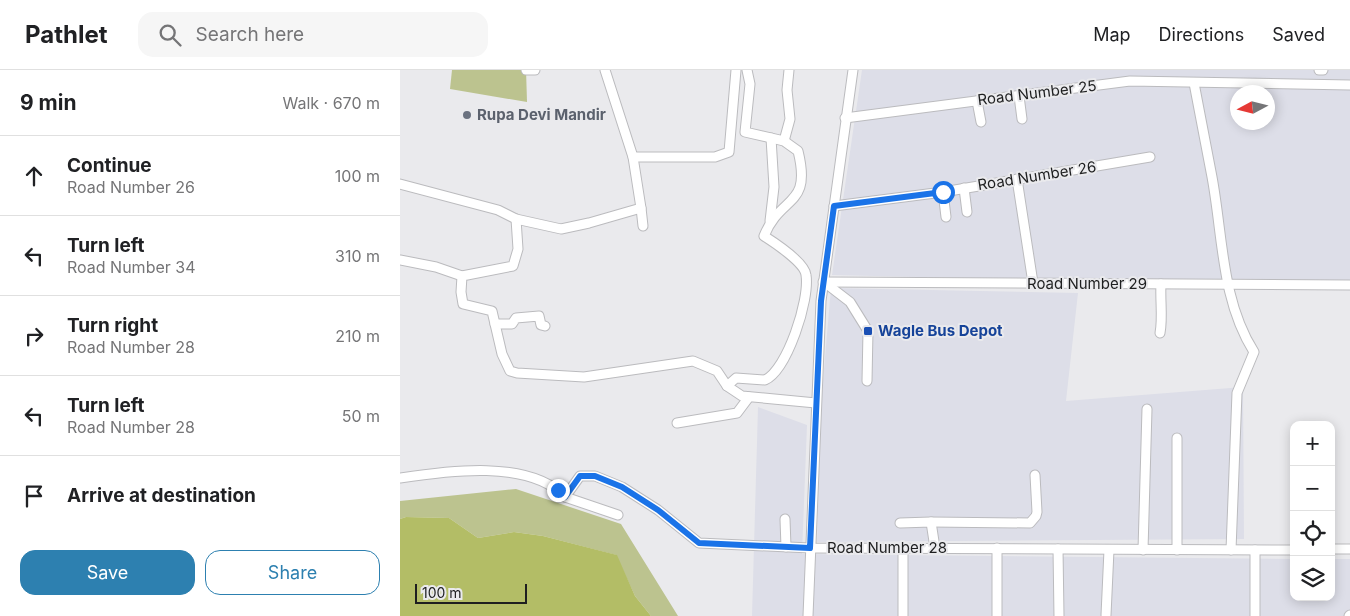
<!DOCTYPE html>
<html lang="en">
<head>
<meta charset="utf-8">
<style>
	:root { --surface:#fff; --page:#f6f6f6; --text:#202124; --muted:#757577; --line:#e0e0e0; --accent:#2d80b0 }
	body { margin:0; font-family:Inter,sans-serif; background:var(--page); color:var(--text) }
	.controls { position:absolute; right:15px; bottom:15px; display:grid; overflow:hidden; border-radius:10px; box-shadow:0 2px 12px #0003 }
	.controls button { width:45px; height:45px; display:grid; place-items:center; padding:0; border:0; border-bottom:1px solid var(--line); background:var(--surface); color:var(--text); font:25px sans-serif }
	.compass { position:absolute; left:830px; top:15px; width:45px; height:45px; border-radius:50%; background:var(--surface); box-shadow:0 2px 12px #0003; rotate:263deg }
	.scale { position:absolute; left:15px; bottom:12px; width:112px; box-sizing:border-box; padding-left:5px; border:2px solid #1e1f20; border-top:0; font-size:14px; line-height:18px; white-space:nowrap; color:#1e1f20; -webkit-text-stroke:4px #eaeaed; paint-order:stroke }
	.stop { position:absolute; width:15px; height:15px; margin:-11px; border:4px solid #1a73e8; border-radius:50%; background:#fff }
	.stop.end { background:#1a73e8; border-color:#fff; box-shadow:0 1px 5px #0008 }
	.list { margin:0; padding:0; list-style:none }
	h2 { display:flex; justify-content:space-between; align-items:center; height:65px; margin:0; padding:0 20px; font-size:21px }
	h2 small { font-size:16px; font-weight:400; color:var(--muted) }
	.list li { display:grid; grid-template-columns:32px 1fr auto; gap:15px; align-items:center; box-sizing:border-box; height:80px; padding:0 20px; border-top:1px solid var(--line) }
	.list b { display:block; font-size:19px; white-space:nowrap }
	.list p { margin:0; font-size:16px; white-space:nowrap; color:var(--muted) }
	.list em { font-size:16px; font-style:normal; color:var(--muted) }
	.actions { display:flex; gap:10px; padding:15px 20px }
	.actions a { flex:1; padding:11px 0; border:1px solid var(--accent); border-radius:15px; text-align:center; font-size:18px; color:var(--accent) }
	.actions .main { background:var(--accent); color:#fff }
	.icon { flex:none; width:28px; height:28px; fill:none; stroke:currentColor; stroke-width:2; stroke-linecap:round; stroke-linejoin:round }
	.map { position:relative; flex:none; width:950px; height:546px; overflow:hidden }
	header { display:flex; align-items:center; gap:30px; box-sizing:border-box; height:70px; padding:0 25px; background:var(--surface); border-bottom:1px solid var(--line) }
	header strong { font-size:24px }
	nav { display:flex; gap:28px; margin-inline-start:auto; font-size:18px }
	.search { width:350px; height:45px; background:var(--page); display:flex; align-items:center; gap:12px; box-sizing:border-box; padding:0 18px; border-radius:15px; color:var(--muted); font-size:19px }
	main { display:flex }
	aside { flex:1; background:var(--surface) }
	.map>svg:first-child { display:block }
	.built { fill:#dddee8; fill-rule:evenodd }
	.green { fill:#bcc38f }
	.forest { fill:#b3bd66 }
	.lines { fill:none; stroke-linecap:round; stroke-linejoin:round }
	.minor-casing { stroke:#bbbbbe; stroke-width:11 }
	.minor { stroke:#fff; stroke-width:9 }
	.route { stroke:#1a73e8; stroke-width:6 }
	.worship-dot { fill:#6b7280; stroke:#eaeaed; stroke-width:2 }
	.transit-dot { fill:#1a4fb4; stroke:#eaeaed; stroke-width:2 }
	.labels { text-anchor:middle; stroke-width:4; stroke-linejoin:round; paint-order:stroke }
	.street-label { font-size:15px; fill:#1e1f20; stroke:#eaeaed }
	.worship-label { font-size:15px; font-weight:bold; fill:#5b616d; stroke:#eaeaed; text-anchor:start }
	.transit-label { font-size:15px; font-weight:bold; fill:#164399; stroke:#eaeaed; text-anchor:start }
</style>
</head>
<body>
<header>
<strong>Pathlet</strong>
<div class="search"><svg class="icon" aria-label="search" viewBox="0 0 24 24"><circle cx="10" cy="10" r="6"/><path d="M15 15l6 6"/></svg>Search here</div>
<nav><a>Map</a><a>Directions</a><a>Saved</a></nav>
</header>
<main>
<aside>
<h2>9 min<small>Walk · 670 m</small></h2>
<ul class="list">
<li><svg class="icon" aria-label="ahead" viewBox="0 0 24 24"><path d="M12 20V5M6 11l6-6 6 6"/></svg><div><b>Continue</b><p>Road Number 26</p></div><em>100 m</em></li>
<li><svg class="icon" aria-label="left" viewBox="0 0 24 24"><path d="M17 20v-9H6M10 6l-5 5 5 5"/></svg><div><b>Turn left</b><p>Road Number 34</p></div><em>310 m</em></li>
<li><svg class="icon" aria-label="right" viewBox="0 0 24 24"><path d="M7 20v-9h11M14 6l5 5-5 5"/></svg><div><b>Turn right</b><p>Road Number 28</p></div><em>210 m</em></li>
<li><svg class="icon" aria-label="left" viewBox="0 0 24 24"><path d="M17 20v-9H6M10 6l-5 5 5 5"/></svg><div><b>Turn left</b><p>Road Number 28</p></div><em>50 m</em></li>
<li><svg class="icon" aria-label="arrive" viewBox="0 0 24 24"><path d="M6 21V4h12l-3 4 3 4H6"/></svg><div><b>Arrive at destination</b></div></li>
</ul>
<div class="actions"><a class="main">Save</a><a>Share</a></div>
</aside>
<div class="map">
<svg width="950" height="546" viewBox="0 0 950 546">
	<rect width="100%" height="100%" fill="#eaeaed"/>
	<g class="built">
		<path d="M462 0H950V217L432 205ZM838 22H868V52H838Z"/>
		<polygon points="431,218 678,223 666,331 843,317 844,469 417,472 421,333"/>
		<polygon points="358,337 407,355 402,484 894,489 894,527 931,527 931,489 950,489 950,546 352,546"/>
	</g>
	<g class="green">
		<polygon points="52,0 126,0 127,32 50,19"/>
		<polygon points="116,419 221,454 278,546 251,546 235,526 216,485 143,466 114,462 78,468 49,448 6,447 0,449 0,431"/>
	</g>
	<polygon class="forest" points="6,447 49,448 78,468 114,462 143,466 217,485 235,526 251,546 0,546 0,449"/>
	<g class="lines">
		<g class="minor-casing">
			<g id="minor">
				<polyline points="126,0 135,0"/>
				<polyline points="919,0 923,0"/>
				<path d="M794 13C800 44 806 76 812 107 823 166 821 230 854 282L837 323 831 480"/>
				<polyline points="619,26 622,49"/>
				<polyline points="577,31 581,52"/>
				<polyline points="445,48 730,11 950,15"/>
				<polyline points="384,71 390,49 387,20 389,0"/>
				<polyline points="233,87 315,87 329,82 336,0"/>
				<polyline points="617,109 633,213"/>
				<polyline points="0,114 98,140 116,149 161,159 189,153 241,138 233,87 205,0"/>
				<polyline points="564,118 567,142"/>
				<polyline points="543,122 546,147"/>
				<polyline points="434,136 543,122 750,87"/>
				<polyline points="241,138 243,156"/>
				<polyline points="116,149 118,179 113,196 62,206 61,222 63,234 92,241 102,284 110,301 117,303 184,307 293,291 317,301 327,316 342,326 416,333"/>
				<polyline points="370,151 374,117 371,68"/>
				<polyline points="0,190 36,197 62,206"/>
				<polyline points="423,212 950,215"/>
				<polyline points="424,212 450,232 468,261 467,311"/>
				<polyline points="95,254 112,254 116,248 139,246 141,255 145,256"/>
				<path d="M760 263C763 247 760 231 761 214"/>
				<path d="M327 316 336 308 365 310C387 300 410 230 406 205 405 193 375 173 364 166 381 124 412 138 398 81L384 71 345 62 350 14 347 0"/>
				<polyline points="277,353 337,343 349,327"/>
				<path d="M0 408C47 401 129 389 165 427L180 406H195L222 417 258 440 299 473 410 478 894 480"/>
				<polyline points="165,427 218,445"/>
				<polyline points="385,449 386,477"/>
				<polyline points="531,452 630,453 636,446 637,442 635,405"/>
				<polyline points="500,453 531,452 535,478"/>
				<polyline points="658,479 659,546"/>
				<polyline points="931,479 950,479"/>
				<polyline points="743,480 747,339"/>
				<polyline points="777,480 777,368"/>
				<polyline points="855,480 855,546"/>
				<polyline points="706,545 709,480"/>
				<polyline points="408,546 421,231 453,0"/>
				<polyline points="503,546 503,479"/>
				<polyline points="597,546 597,478"/>
				<polyline points="949,546 950,545"/>
			</g>
		</g>
		<use href="#minor" class="minor"/>
	</g>
	<g class="lines">
		<polyline class="route" points="158,420 165,427 180,406 195,406 222,417 258,440 299,473 410,478 421,231 434,136 543,122"/>
	</g>
	<circle class="worship-dot" cx="67" cy="45" r="5"/>
	<rect class="transit-dot" x="463" y="256" width="10" height="10" rx="2.5"/>
	<g class="labels">
		<g class="street-label">
			<text transform="translate(637 23) rotate(-7)" y="5">Road Number 25</text>
			<text transform="translate(637 106) rotate(-9)" y="5">Road Number 26</text>
			<text x="687" y="219">Road Number 29</text>
			<text x="487" y="483">Road Number 28</text>
		</g>
		<g class="worship-label">
			<text x="77" y="50">Rupa Devi Mandir</text>
		</g>
		<g class="transit-label">
			<text x="478" y="266">Wagle Bus Depot</text>
		</g>
	</g>
</svg>
<div class="controls">
<button>+</button>
<button>−</button>
<button><svg class="icon" aria-label="locate" viewBox="0 0 24 24"><circle cx="12" cy="12" r="6"/><path d="M12 2v4M12 18v4M2 12h4M18 12h4"/></svg></button>
<button><svg class="icon" aria-label="layers" viewBox="0 0 24 24"><path d="M12 4l9 5-9 5-9-5zM3 14l9 5 9-5"/></svg></button>
</div>
<svg class="compass" viewBox="-18 -18 36 36"><path d="M0-13l5 13h-10z" fill="#e53935"/><path d="M0 13l5-13h-10z" fill="#757577"/></svg>
<div class="scale">100 m</div>
<div class="stop" style="left:543px;top:122px"></div>
<div class="stop end" style="left:158px;top:420px"></div>
</div>
</main>
</body>
</html>
